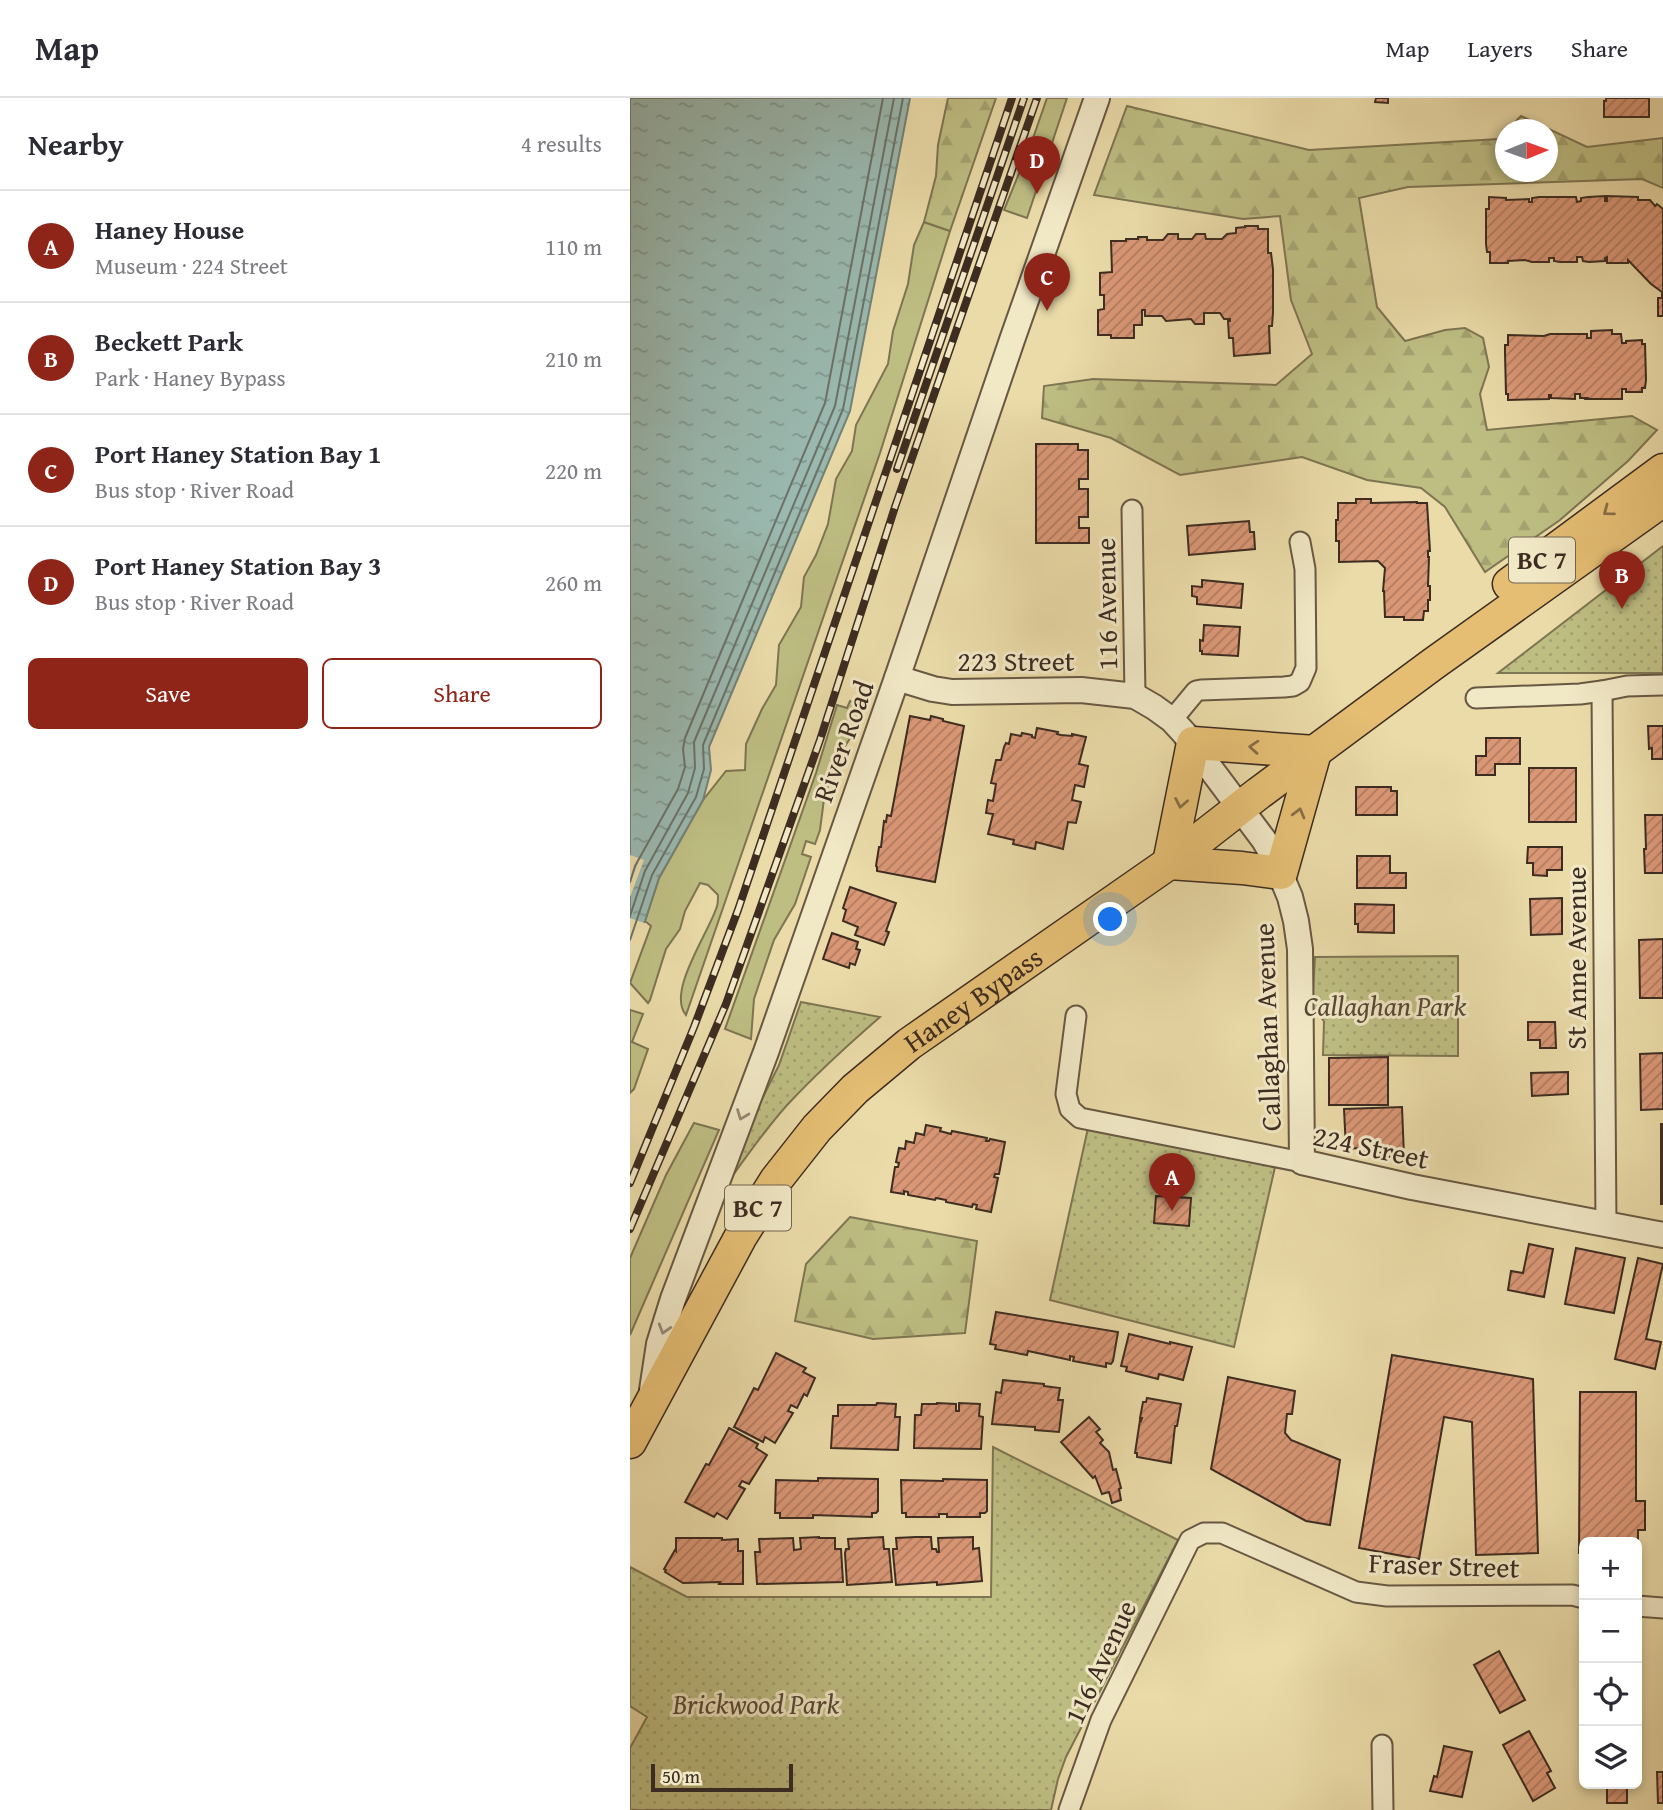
<!DOCTYPE html>
<html lang="en">
<head>
<meta charset="utf-8">
<style>
	:root { --surface:#fff; --page:#f2f2f3; --text:#2b2b33; --muted:#7c7c81; --line:#e1e1e2; --accent:#8f2418 }
	body { margin:0; font-family:"Gentium Book Plus",serif; background:var(--page); color:var(--text) }
	.controls { position:absolute; right:21px; bottom:21px; display:grid; overflow:hidden; border-radius:10px; box-shadow:0 4px 10px #0003 }
	.controls button { width:63px; height:63px; display:grid; place-items:center; padding:0; border:0; border-bottom:2px solid var(--line); background:var(--surface); color:var(--text); font:35px sans-serif }
	.compass { position:absolute; left:865px; top:21px; width:63px; height:63px; border-radius:50%; background:var(--surface); box-shadow:0 4px 10px #0003; rotate:89deg }
	.scale { position:absolute; left:21px; bottom:18px; width:142px; box-sizing:border-box; padding-left:7px; border:4px solid #3d2c21; border-top:0; font-size:19px; line-height:24px; white-space:nowrap; color:#3d2c21; -webkit-text-stroke:5px #f1e8c6; paint-order:stroke }
	.you { position:absolute; left:481px; top:822px; width:24px; height:24px; margin:-18px; border:5px solid #fff; border-radius:50%; background:#1a73e8; box-shadow:0 0 0 10px #1a73e833 }
	.badge { display:grid; place-items:center; width:46px; height:46px; border-radius:50%; background:var(--accent); color:#fff; font-size:23px; font-weight:700 }
	.pin { position:absolute; translate:-50% -58px; filter:drop-shadow(0 2px 4px #0008) }
	.pin::after { content:''; position:absolute; top:37px; width:24px; height:21px; background:inherit; clip-path:polygon(0 0,100% 0,50% 100%) }
	.list { margin:0; padding:0; list-style:none }
	h2 { display:flex; justify-content:space-between; align-items:center; height:91px; margin:0; padding:0 28px; font-size:30px }
	h2 small { font-size:23px; font-weight:400; color:var(--muted) }
	.list li { display:grid; grid-template-columns:46px 1fr auto; gap:21px; align-items:center; box-sizing:border-box; height:112px; padding:0 28px; border-top:2px solid var(--line) }
	.list b { display:block; font-size:26px; white-space:nowrap }
	.list p { margin:0; font-size:23px; white-space:nowrap; color:var(--muted) }
	.list em { font-size:23px; font-style:normal; color:var(--muted) }
	.actions { display:flex; gap:14px; padding:21px 28px }
	.actions a { flex:1; padding:16px 0; border:2px solid var(--accent); border-radius:10px; text-align:center; font-size:24px; color:var(--accent) }
	.actions .main { background:var(--accent); color:#fff }
	.icon { flex:none; width:38px; height:38px; fill:none; stroke:currentColor; stroke-width:2; stroke-linecap:round; stroke-linejoin:round }
	.map { position:relative; flex:none; width:1033px; height:1712px; overflow:hidden }
	header { display:flex; align-items:center; gap:42px; box-sizing:border-box; height:98px; padding:0 35px; background:var(--surface); border-bottom:2px solid var(--line) }
	header strong { font-size:33px }
	nav { display:flex; gap:38px; margin-inline-start:auto; font-size:24px }
	main { display:flex }
	aside { flex:1; background:var(--surface) }
	.map>svg:first-child { display:block }
	.grass { fill:#bebe83; stroke:#7e7552; stroke-width:2 }
	.forest { fill:url(#forest-firs); stroke:#7e7552; stroke-width:2 }
	.park { fill:url(#park-dots); stroke:#7e7552; stroke-width:2 }
	.water { fill:url(#water-ripples); stroke:#758177; stroke-width:2 }
	.pier { fill:#eadba8 }
	.lines { fill:none; stroke-linecap:round; stroke-linejoin:round }
	.shore { stroke:#6c7268; stroke-width:2 }
	.building { fill:url(#building-hatch); stroke:#3d2c21; stroke-width:2 }
	.minor-casing { stroke:#685843; stroke-width:23 }
	.tertiary-casing { stroke:#685843; stroke-width:28 }
	.trunk-casing { stroke:#3d2c21; stroke-width:35 }
	.minor { stroke:#f1e8c6; stroke-width:19 }
	.tertiary { stroke:#f1e8c6; stroke-width:24 }
	.trunk { stroke:#e5be74; stroke-width:32 }
	.rail-casing { stroke:#3d2c21; stroke-width:8 }
	.rail { stroke:#f1e8c6; stroke-width:5; stroke-dasharray:16; stroke-linecap:butt }
	.oneway { stroke:#896e46 }
	.oneway2 { stroke:#978a74 }
	.labels { text-anchor:middle; stroke-width:6; stroke-linejoin:round; paint-order:stroke }
	.shield { fill:#f1e8c6; stroke:#736452; stroke-width:2 }
	.shield-label { font-size:26px; font-weight:bold; fill:#3d2c21 }
	.street-label { font-size:28px; fill:#3d2c21; stroke:#f1e8c6 }
	.park-label { font-size:28px; font-style:italic; fill:#574935; stroke:#f1e8c6 }
</style>
</head>
<body>
<header>
<strong>Map</strong>
<nav><a>Map</a><a>Layers</a><a>Share</a></nav>
</header>
<main>
<aside>
<h2>Nearby<small>4 results</small></h2>
<ul class="list">
<li><span class="badge">A</span><div><b>Haney House</b><p>Museum · 224 Street</p></div><em>110 m</em></li>
<li><span class="badge">B</span><div><b>Beckett Park</b><p>Park · Haney Bypass</p></div><em>210 m</em></li>
<li><span class="badge">C</span><div><b>Port Haney Station Bay 1</b><p>Bus stop · River Road</p></div><em>220 m</em></li>
<li><span class="badge">D</span><div><b>Port Haney Station Bay 3</b><p>Bus stop · River Road</p></div><em>260 m</em></li>
</ul>
<div class="actions"><a class="main">Save</a><a>Share</a></div>
</aside>
<div class="map">
<svg width="1033" height="1712" viewBox="0 0 1033 1712">
	<defs>
		<pattern id="forest-firs" width="22" height="20" patternUnits="userSpaceOnUse" patternTransform="scale(1.75)"><rect width="22" height="20" fill="#bebe83"/><path d="M5 1l3.5 6h-7zM16 11l3.5 6h-7z" fill="#a4a371"/></pattern>
		<pattern id="park-dots" width="8" height="8" patternUnits="userSpaceOnUse" patternTransform="scale(1.75)"><rect width="8" height="8" fill="#bebe83"/><path d="M2 2h.1M6 6h.1" fill="none" stroke="#a4a371" stroke-width="1.8" stroke-linecap="round"/></pattern>
		<pattern id="water-ripples" width="26" height="14" patternUnits="userSpaceOnUse" patternTransform="scale(1.75)"><rect width="26" height="14" fill="#9ab9b0"/><path d="M2 4q2-2 4 0t4 0M15 11q2-2 4 0t4 0" fill="none" stroke="#7f978f"/></pattern>
		<pattern id="building-hatch" width="6" height="6" patternUnits="userSpaceOnUse" patternTransform="scale(1.75)"><rect width="6" height="6" fill="#da9776"/><path d="M-1 1l2-2M0 6l6-6M5 7l2-2" fill="none" stroke="#b27b60"/></pattern>
	</defs>
	<rect width="100%" height="100%" fill="#eadba8"/>
	<filter id="stains"><feTurbulence type="fractalNoise" baseFrequency=".00286" numOctaves="4"/><feColorMatrix values="0 0 0 0 .2 0 0 0 0 .09 0 0 0 0 .02 0 0 0 .5 -.17"/></filter>
	<radialGradient id="worn" r=".72"><stop offset=".6" stop-color="#630" stop-opacity="0"/><stop offset="1" stop-color="#630" stop-opacity=".3"/></radialGradient>
	<g class="grass">
		<polygon points="417,0 437,0 397,120 374,112 401,46"/>
		<path d="M294 124 320 133 250 355 56 917C36 894 80 833 87 808 88 806 88 798 88 797L78 787 70 785 55 813 50 831 36 851 20 902 18 905 0 885 21 828 15 823 29 780 73 702 96 673 115 672 116 646 132 611 146 587 149 547 171 509 174 479 186 457 198 426 206 381 222 353 226 327 258 266 263 233 278 186 284 147Z"/>
		<polygon points="220,603 234,608 224,634 205,664 194,701 190,732 185,746 176,743 172,756 181,759 165,806 144,842 129,886 124,901 121,941 95,931 186,675 207,607 217,610"/>
		<polygon points="0,912 13,916 2,944 18,951 4,991 0,995"/>
		<polygon points="64,1025 89,1032 0,1237 0,1160 36,1077"/>
	</g>
	<g class="forest">
		<polygon points="318,0 366,0 320,133 294,124 306,78 308,47"/>
		<polygon points="497,8 679,52 869,41 875,34 876,74 918,74 918,32 878,31 891,18 957,49 1033,40 1033,90 1012,81 778,89 729,100 747,209 775,243 815,232 835,230 853,240 859,269 850,296 857,332 1002,318 1027,332 998,363 930,422 855,474 815,409 791,390 737,382 672,359 550,377 481,340 412,320 414,288 463,281 646,287 682,256 661,202 650,118 613,121 464,97"/>
		<polygon points="220,1119 347,1143 335,1235 243,1241 165,1223 176,1166"/>
	</g>
	<g class="park">
		<polygon points="1033,448 1033,575 868,575"/>
		<polygon points="828,858 828,958 693,957 694,923 682,909 685,859"/>
		<path d="M171 904 250 919C219 946 188 974 159 1005 136 1030 116 1059 96 1087L121 1023 149 967Z"/>
		<polygon points="458,1030 645,1069 604,1249 420,1202"/>
		<polygon points="363,1349 548,1442 436,1659 428,1681 421,1712 0,1712 0,1650 17,1619 0,1608 0,1469 57,1499 361,1499"/>
	</g>
	<polygon class="water" points="0,0 280,0 220,313 79,649 81,672 73,702 29,780 15,823 0,861"/>
	<g class="pier">
		<polygon points="0,757 14,762 0,799 0,786 8,765 6,765 0,782"/>
		<polygon points="0,820 17,826 3,862 0,864"/>
	</g>
	<g class="lines">
		<g class="shore">
			<polyline points="0,784 5,768 48,691 55,669 53,651 55,640 195,305 253,0"/>
			<polyline points="0,818 15,773 58,695 65,670 64,644 205,308 264,0"/>
			<polyline points="0,842 22,777 66,699 74,671 73,647 213,311 273,0"/>
		</g>
	</g>
	<g class="building">
		<polygon points="746,0 758,0 758,5 745,4"/>
		<polygon points="976,0 1019,0 1019,19 974,19 974,3 976,3"/>
		<polygon points="975,98 975,103 977,103 977,98 1008,99 1008,102 1020,102 1025,108 1027,106 1033,111 1033,218 1028,218 1028,200 1032,200 1032,194 1021,186 998,162 998,165 977,165 977,159 975,160 975,163 959,164 953,163 952,159 947,159 947,164 930,164 924,163 924,160 919,160 919,164 902,164 895,162 878,163 878,165 860,165 860,154 857,154 856,146 856,111 859,111 859,99 876,100 876,102 899,101 899,104 902,104 902,100 909,99 946,99 947,104 951,103 951,100 958,99"/>
		<polygon points="615,128 628,128 628,131 638,131 638,155 641,155 643,171 643,215 642,228 639,228 640,255 604,258 603,240 599,240 598,223 600,223 600,221 594,221 590,215 574,215 574,226 565,226 561,221 536,223 532,218 515,218 515,212 512,212 512,227 504,227 504,240 481,240 481,237 468,237 468,212 474,211 474,197 470,197 470,175 482,174 481,143 496,143 496,141 508,141 508,139 517,139 517,142 533,142 538,136 548,136 548,141 562,141 566,136 575,136 576,141 592,141 597,136 606,135 606,130 615,129"/>
		<polygon points="982,232 982,236 991,236 992,245 996,245 996,243 1012,242 1012,246 1015,246 1016,282 1015,290 1012,290 1012,294 996,294 996,291 992,291 992,301 956,301 957,300 950,300 950,296 945,296 945,301 921,300 921,297 919,297 919,301 878,302 878,296 876,296 875,255 875,247 878,247 878,237 914,238 920,236 957,236 957,240 961,240 961,233"/>
		<polygon points="406,346 448,346 448,352 458,352 458,381 449,381 449,391 458,391 458,419 449,419 449,430 459,430 459,445 406,445"/>
		<polygon points="726,401 741,401 741,405 787,404 787,405 797,405 800,453 798,453 798,459 799,459 798,488 800,488 800,502 798,502 798,513 794,513 793,522 774,522 774,519 755,519 754,493 753,493 755,470 748,463 709,464 709,443 706,443 706,422 708,422 708,405 726,405"/>
		<polygon points="619,423 620,434 624,434 625,451 559,457 557,428"/>
		<polygon points="572,482 613,486 611,510 567,506 567,499 562,498 562,488 572,489"/>
		<polygon points="574,527 610,529 608,558 572,556 572,553 570,553 570,542 573,543"/>
		<polygon points="280,618 300,622 301,618 313,621 313,623 334,628 305,784 247,773 247,769 246,768 249,749 251,749 254,723 256,724 257,717 261,718"/>
		<polygon points="1018,628 1033,628 1033,661 1022,661 1022,650 1019,651"/>
		<polygon points="407,630 428,634 427,636 431,637 442,638 442,636 456,639 449,666 458,668 454,689 445,687 442,702 451,704 446,725 438,724 433,751 406,744 405,751 383,746 384,742 358,736 363,716 356,715 358,702 363,703 366,686 361,685 366,662 371,662 374,649 376,645 379,646 381,636 391,638 392,635 402,637 402,639 405,640"/>
		<polygon points="856,640 890,640 890,666 865,666 865,677 846,677 846,658 856,658"/>
		<rect x="899" y="670" width="47" height="54"/>
		<polygon points="726,689 761,689 761,693 767,693 767,717 726,717"/>
		<polygon points="1015,717 1033,717 1033,775 1015,775 1014,751 1016,751"/>
		<polygon points="898,749 932,749 932,772 917,772 917,778 903,777 903,765 897,765"/>
		<polygon points="727,758 760,758 760,775 776,775 776,790 727,790"/>
		<polygon points="220,789 266,805 256,833 259,834 254,847 225,837 228,829 213,823 216,812 213,810"/>
		<polygon points="932,800 932,836 901,837 900,801"/>
		<polygon points="725,806 764,807 764,835 728,834 728,826 725,826"/>
		<polygon points="202,835 228,844 226,851 230,852 225,867 220,865 219,870 193,861"/>
		<polygon points="1033,841 1033,900 1010,900 1009,842"/>
		<polygon points="898,924 925,924 926,950 910,950 910,942 898,942"/>
		<polygon points="1033,955 1033,1011 1011,1012 1010,956"/>
		<polygon points="758,959 758,1007 699,1007 699,960"/>
		<polygon points="938,974 938,996 902,998 901,975"/>
		<polygon points="772,1009 774,1058 756,1059 755,1055 738,1055 737,1053 730,1053 730,1050 716,1051 714,1011"/>
		<rect x="1031" y="1026" width="2" height="80"/>
		<polygon points="296,1027 311,1030 310,1033 321,1036 322,1033 357,1040 356,1043 359,1043 360,1041 375,1044 369,1076 365,1076 364,1079 368,1080 361,1114 346,1111 347,1107 343,1106 342,1109 316,1104 316,1102 306,1100 305,1102 278,1097 278,1094 274,1093 274,1096 261,1094 265,1069 268,1069 269,1065 266,1064 269,1050 275,1051 276,1043 284,1045 286,1035 294,1037"/>
		<polygon points="526,1098 561,1100 559,1128 524,1125"/>
		<polygon points="899,1146 923,1151 914,1199 878,1192 881,1173 893,1175"/>
		<polygon points="946,1150 995,1160 984,1215 935,1206"/>
		<polygon points="1008,1160 1033,1166 1016,1241 1031,1244 1025,1271 985,1261"/>
		<polygon points="366,1214 488,1234 483,1263 481,1266 476,1265 476,1269 443,1263 444,1259 440,1258 440,1262 398,1253 397,1257 365,1251 366,1247 360,1246"/>
		<polygon points="499,1236 540,1246 540,1244 562,1249 553,1282 529,1276 528,1281 496,1273 497,1269 491,1268"/>
		<polygon points="146,1255 176,1270 173,1274 185,1280 177,1298 174,1296 167,1310 161,1307 158,1313 163,1315 145,1345 135,1339 133,1344 104,1329 124,1290 128,1292"/>
		<polygon points="762,1257 903,1281 908,1455 846,1457 842,1324 814,1319 789,1461 729,1450"/>
		<polygon points="598,1279 665,1293 662,1316 657,1316 655,1335 661,1342 710,1362 700,1427 676,1423 581,1371"/>
		<polygon points="373,1282 414,1286 414,1288 430,1290 428,1302 433,1302 429,1334 405,1332 405,1329 362,1326 366,1294 371,1295"/>
		<polygon points="950,1294 1006,1294 1006,1403 1015,1403 1015,1432 1008,1432 1008,1455 1007,1455 1007,1444 954,1444 954,1455 949,1455"/>
		<polygon points="517,1300 551,1306 547,1328 545,1328 541,1365 507,1359 507,1355 505,1355 510,1322 511,1323 512,1320 510,1320 513,1304 516,1304"/>
		<polygon points="247,1305 266,1306 265,1319 270,1319 268,1352 201,1350 203,1318 208,1318 208,1307 246,1307"/>
		<polygon points="307,1305 326,1306 326,1313 329,1313 329,1305 350,1306 349,1318 353,1319 351,1351 284,1350 285,1317 291,1317 292,1306 307,1306"/>
		<polygon points="459,1319 470,1331 466,1334 473,1342 470,1345 479,1354 483,1372 486,1371 491,1390 489,1391 491,1402 482,1405 479,1394 472,1396 465,1378 463,1380 431,1344"/>
		<polygon points="99,1330 128,1346 126,1350 137,1357 119,1386 112,1383 109,1388 115,1391 97,1421 87,1415 84,1419 55,1404 76,1366 79,1367"/>
		<polygon points="188,1380 248,1381 248,1413 246,1415 242,1415 242,1419 183,1417 183,1420 150,1420 150,1415 145,1415 146,1382 188,1383"/>
		<polygon points="313,1381 357,1382 357,1413 355,1415 350,1415 350,1419 317,1419 317,1416 309,1416 309,1419 276,1419 276,1415 272,1415 271,1382 313,1383"/>
		<polygon points="189,1439 189,1440 205,1440 205,1451 211,1451 213,1484 127,1486 125,1454 130,1454 129,1441 163,1440 164,1452 171,1451 170,1440"/>
		<polygon points="253,1439 254,1451 259,1451 262,1484 217,1487 215,1455 216,1451 219,1451 218,1441"/>
		<polygon points="286,1439 301,1439 302,1451 306,1451 307,1454 309,1454 308,1440 343,1439 343,1451 349,1450 352,1483 307,1487 307,1484 266,1487 263,1455 263,1451 267,1451 266,1440"/>
		<polygon points="46,1440 92,1440 92,1442 108,1441 108,1453 113,1453 113,1486 89,1486 90,1484 53,1485 35,1474 36,1472 34,1471 45,1452 46,1453"/>
		<polygon points="869,1553 895,1602 870,1615 844,1567"/>
		<polygon points="899,1633 921,1673 917,1675 925,1690 903,1703 873,1647"/>
		<polygon points="814,1648 842,1654 832,1699 800,1693 804,1678 807,1679"/>
		<polygon points="1027,1674 1033,1674 1033,1705 1028,1705"/>
		<rect x="977" y="1686" width="20" height="19"/>
	</g>
	<g class="lines">
		<g class="minor-casing">
			<g id="minor">
				<polyline points="502,412 505,598"/>
				<polyline points="972,593 976,1126"/>
				<polyline points="846,600 950,596 972,593 997,588 1033,587"/>
				<polyline points="542,622 566,593 571,592 654,589 663,588 670,584 676,570 675,471 670,444"/>
				<polyline points="446,918 436,996 440,1011 450,1020 672,1064"/>
				<polyline points="1007,1508 1033,1510"/>
				<polyline points="752,1647 753,1712"/>
				<polyline points="439,1712 471,1622 560,1442 574,1435 592,1435 726,1494 757,1498 942,1497 954,1500"/>
			</g>
		</g>
		<g class="tertiary-casing">
			<g id="tertiary">
				<polyline points="267,580 303,591 322,594 451,592 505,598 524,609 542,622 554,635 634,742 642,756 660,799 666,823 670,851 672,1064 782,1089 1033,1137"/>
				<polyline points="22,1292 29,1246 43,1201 136,954 267,580 382,242 467,0"/>
			</g>
		</g>
		<g class="trunk-casing">
			<g id="trunk">
				<polyline points="879,486 1033,372"/>
				<polyline points="539,765 563,645 685,654"/>
				<polyline points="539,765 612,770 651,775 685,654"/>
				<path id="s1" d="M0 1344 111 1138 146 1082 187 1030 225 991 279 946 539 765 629 695 803 566 1033 402"/>
			</g>
		</g>
		<use href="#minor" class="minor"/>
		<use href="#tertiary" class="tertiary"/>
		<use href="#trunk" class="trunk"/>
		<g class="rail-casing">
			<g id="rail">
				<polyline points="267,371 394,0"/>
				<polyline points="0,1085 64,929 108,812 382,0"/>
				<polyline points="0,1131 96,906 190,642 265,409 407,0"/>
			</g>
		</g>
		<use href="#rail" class="rail"/>
	</g>
	<defs><path id="oneway-chevron" d="M-2-3.5L2.5 0L-2 3.5" fill="none" stroke-width="1.6" stroke-linecap="round" stroke-linejoin="round" transform="scale(1.75)"/></defs>
	<g class="oneway">
		<use href="#oneway-chevron" transform="translate(978 413) rotate(143)"/>
		<use href="#oneway-chevron" transform="translate(624 649) rotate(-176)"/>
		<use href="#oneway-chevron" transform="translate(551 705) rotate(101)"/>
		<use href="#oneway-chevron" transform="translate(669 715) rotate(-75)"/>
	</g>
	<g class="oneway2">
		<use href="#oneway-chevron" transform="translate(112 1017) rotate(111)"/>
		<use href="#oneway-chevron" transform="translate(34 1231) rotate(107)"/>
	</g>
	<g class="labels">
		<g class="shield">
			<rect x="879" y="439.5" width="66" height="45" rx="5"/>
			<rect x="95" y="1087.5" width="66" height="45" rx="5"/>
		</g>
		<g class="shield-label">
			<text x="912" y="471">BC 7</text>
			<text x="128" y="1119">BC 7</text>
		</g>
		<g class="street-label">
			<text transform="translate(476 506) rotate(-91)" y="10">116 Avenue</text>
			<text x="386" y="573">223 Street</text>
			<text transform="translate(213 643) rotate(-70)" y="10">River Road</text>
			<text transform="translate(946 860) rotate(-90)" y="10">St Anne Avenue</text>
			<text dy="10" stroke="none"><textPath href="#s1" startOffset="569">Haney Bypass</textPath></text>
			<text transform="translate(637 929) rotate(-92)" y="10">Callaghan Avenue</text>
			<text transform="translate(741 1049) rotate(12)" y="10">224 Street</text>
			<text transform="translate(814 1467) rotate(2)" y="10">Fraser Street</text>
			<text transform="translate(470 1564) rotate(-65)" y="10">116 Avenue</text>
		</g>
		<g class="park-label">
			<text x="755" y="918">Callaghan Park</text>
			<text x="126" y="1616">Brickwood Park</text>
		</g>
	</g>
	<rect width="100%" height="100%" filter="url(#stains)"/>
	<rect width="100%" height="100%" fill="url(#worn)"/>
</svg>
<div class="controls">
<button>+</button>
<button>−</button>
<button><svg class="icon" aria-label="locate" viewBox="0 0 24 24"><circle cx="12" cy="12" r="6"/><path d="M12 2v4M12 18v4M2 12h4M18 12h4"/></svg></button>
<button><svg class="icon" aria-label="layers" viewBox="0 0 24 24"><path d="M12 4l9 5-9 5-9-5zM3 14l9 5 9-5"/></svg></button>
</div>
<svg class="compass" viewBox="-18 -18 36 36"><path d="M0-13l5 13h-10z" fill="#e53935"/><path d="M0 13l5-13h-10z" fill="#7c7c81"/></svg>
<div class="scale">50 m</div>
<div class="you"></div>
<div class="pin badge" style="left:542px;top:1113px">A</div>
<div class="pin badge" style="left:992px;top:511px">B</div>
<div class="pin badge" style="left:417px;top:213px">C</div>
<div class="pin badge" style="left:407px;top:96px">D</div>
</div>
</main>
</body>
</html>
